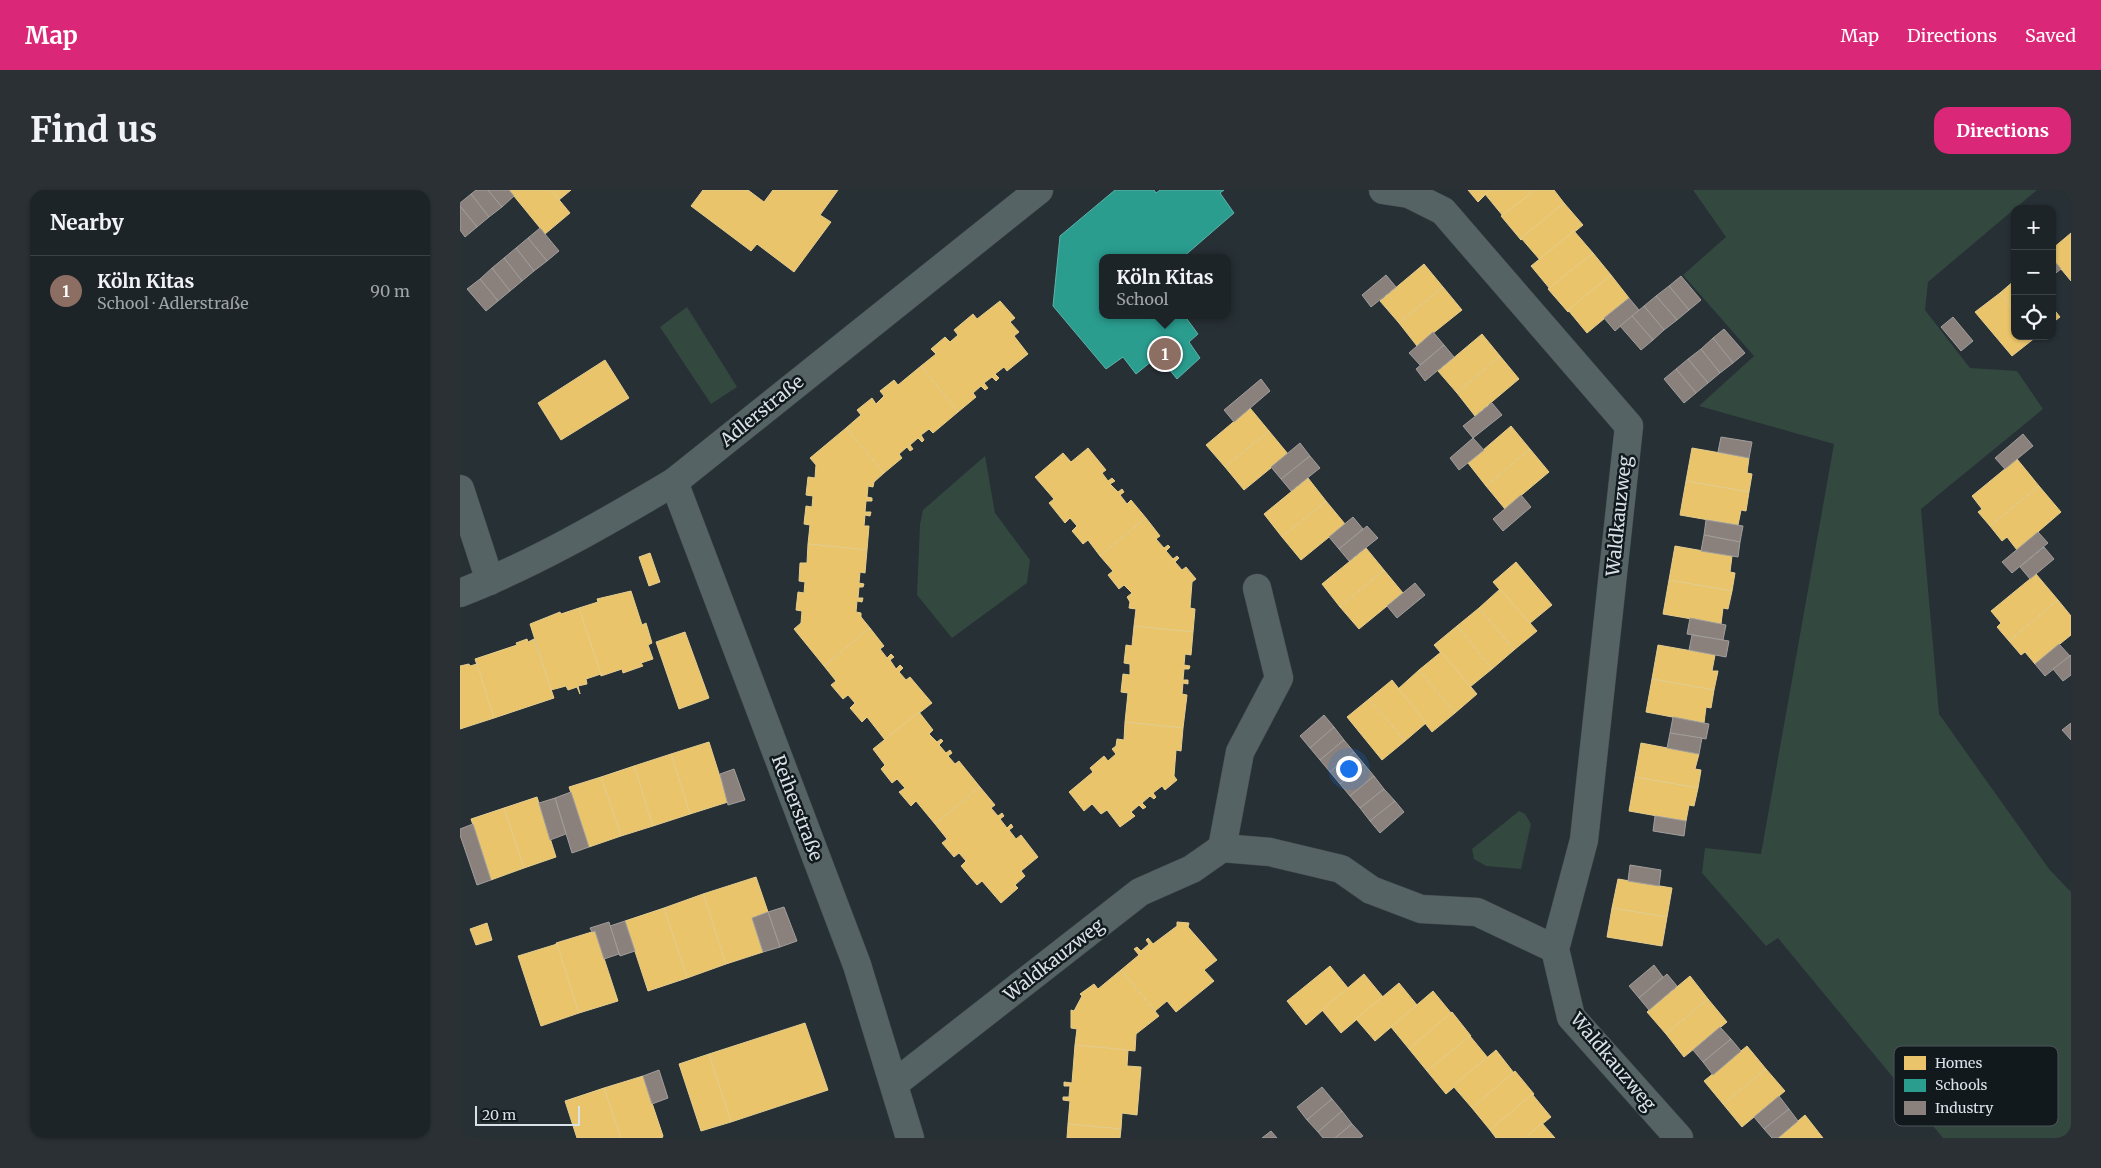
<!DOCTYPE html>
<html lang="en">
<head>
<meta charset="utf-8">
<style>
	:root { --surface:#1d2428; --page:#2a3034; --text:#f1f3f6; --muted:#a0a4a8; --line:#3b4145; --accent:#db2777 }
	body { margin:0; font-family:Merriweather,serif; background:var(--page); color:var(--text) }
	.controls { position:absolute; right:15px; top:15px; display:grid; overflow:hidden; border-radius:10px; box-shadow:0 1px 4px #0004 }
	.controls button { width:45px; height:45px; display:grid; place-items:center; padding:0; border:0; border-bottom:1px solid var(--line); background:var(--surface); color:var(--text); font:25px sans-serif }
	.scale { position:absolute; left:15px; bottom:12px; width:105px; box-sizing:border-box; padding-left:5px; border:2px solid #d8e2e8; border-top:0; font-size:14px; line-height:18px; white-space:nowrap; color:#d8e2e8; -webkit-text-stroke:4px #11191d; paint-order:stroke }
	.you { position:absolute; left:888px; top:578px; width:18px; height:18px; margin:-12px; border:4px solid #fff; border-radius:50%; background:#1a73e8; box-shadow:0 0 0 8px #1a73e833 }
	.badge { display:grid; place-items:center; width:32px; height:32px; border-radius:50%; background:var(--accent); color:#fff; font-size:16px; font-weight:700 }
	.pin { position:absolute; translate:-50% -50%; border:2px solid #fff; box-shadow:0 1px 5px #0006 }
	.popup { position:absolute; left:639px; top:64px; width:132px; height:65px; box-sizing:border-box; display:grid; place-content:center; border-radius:10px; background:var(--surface); filter:drop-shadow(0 1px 4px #0005); font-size:16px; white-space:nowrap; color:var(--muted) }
	.popup b { font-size:19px; color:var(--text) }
	.popup::after { content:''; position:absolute; left:50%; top:100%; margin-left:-10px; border:10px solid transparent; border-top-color:var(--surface) }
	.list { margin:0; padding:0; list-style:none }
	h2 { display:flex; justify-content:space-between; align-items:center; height:65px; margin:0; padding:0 20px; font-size:21px }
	h2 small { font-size:16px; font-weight:400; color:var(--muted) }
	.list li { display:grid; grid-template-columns:32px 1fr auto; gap:15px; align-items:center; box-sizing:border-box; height:70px; padding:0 20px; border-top:1px solid var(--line) }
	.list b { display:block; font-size:19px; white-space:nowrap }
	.list p { margin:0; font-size:16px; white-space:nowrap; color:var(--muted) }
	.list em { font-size:16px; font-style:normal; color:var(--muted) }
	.icon { flex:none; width:28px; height:28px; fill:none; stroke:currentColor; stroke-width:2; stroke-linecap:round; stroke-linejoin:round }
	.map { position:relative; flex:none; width:1611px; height:948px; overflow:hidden; border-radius:15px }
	header { display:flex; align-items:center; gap:30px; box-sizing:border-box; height:70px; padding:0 25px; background:var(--accent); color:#fff }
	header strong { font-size:24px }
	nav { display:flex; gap:28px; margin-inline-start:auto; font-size:18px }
	.intro { display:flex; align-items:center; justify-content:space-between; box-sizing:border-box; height:120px; padding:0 30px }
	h1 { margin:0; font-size:35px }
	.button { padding:12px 22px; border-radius:15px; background:var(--accent); color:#fff; font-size:18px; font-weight:700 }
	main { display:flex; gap:30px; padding:0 30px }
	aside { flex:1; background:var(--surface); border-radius:15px; box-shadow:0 1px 4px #0004 }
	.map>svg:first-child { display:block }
	.green { fill:#33483f }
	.homes { fill:#e9c46a; stroke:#e4cd90 }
	.schools { fill:#2a9d8f; stroke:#5eb2aa }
	.industry { fill:#8a817c; stroke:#a19e9c }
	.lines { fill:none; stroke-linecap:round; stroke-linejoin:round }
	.street-casing { stroke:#444c51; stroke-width:29 }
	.street { stroke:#556364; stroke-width:28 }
	.labels { text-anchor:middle; stroke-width:5; stroke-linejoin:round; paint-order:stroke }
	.street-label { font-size:18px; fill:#d8e2e8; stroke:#11191d }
	.key { fill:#11191d; stroke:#4d555a; stroke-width:1 }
	.key-label { font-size:14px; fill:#d8e2e8 }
</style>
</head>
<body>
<header>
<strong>Map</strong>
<nav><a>Map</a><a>Directions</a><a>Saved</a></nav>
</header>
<div class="intro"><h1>Find us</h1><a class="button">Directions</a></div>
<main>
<aside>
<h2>Nearby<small></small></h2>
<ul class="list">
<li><span class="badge" style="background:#8d6e63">1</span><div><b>Köln Kitas</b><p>School · Adlerstraße</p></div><em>90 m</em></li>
</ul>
</aside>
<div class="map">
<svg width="1611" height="948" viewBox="0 0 1611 948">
	<rect width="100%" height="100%" fill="#273035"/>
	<g class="green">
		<polygon points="1233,0 1577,0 1468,92 1465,120 1510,178 1557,181 1583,219 1461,319 1479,524 1589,679 1611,702 1611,948 1483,948 1318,748 1306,756 1242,683 1245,658 1301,664 1374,254 1239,216 1294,166 1223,85 1266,47"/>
		<polygon points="227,117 277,197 251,214 200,137"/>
		<polygon points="525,266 535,323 570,370 567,393 492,448 457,405 460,334 463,320"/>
		<polygon points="1059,621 1065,624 1071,634 1061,679 1026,676 1014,669 1012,659"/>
	</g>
	<g class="homes">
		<polygon points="49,0 91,0 110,23 85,44"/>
		<polygon points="91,0 111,0 99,10"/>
		<polygon points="243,0 288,0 304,12 313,0 378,0 360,25 371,32 334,82 297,54 291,61 231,16"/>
		<polygon points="1008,0 1030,0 1018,12"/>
		<polygon points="1030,0 1075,0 1043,26 1025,4"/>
		<polygon points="1075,0 1094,0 1104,13 1061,50 1041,26"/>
		<polygon points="1104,13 1123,35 1080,70 1061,48"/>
		<polygon points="1114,41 1133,63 1090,99 1071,76"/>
		<polygon points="1611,43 1611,91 1592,68 1592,59"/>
		<polygon points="1133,63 1151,85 1108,122 1088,99"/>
		<polygon points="964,74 983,97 939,133 920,111"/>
		<polygon points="1151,85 1169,108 1127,143 1108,120"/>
		<polygon points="1555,90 1555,121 1540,103"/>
		<polygon points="983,97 1002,120 957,156 939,133"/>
		<polygon points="1540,103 1555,121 1555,146 1576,147 1552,166 1515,122"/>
		<polygon points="540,111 555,128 550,132 559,142 554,146 568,164 547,181 544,177 535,184 539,188 536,191 532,187 524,193 528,198 525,200 521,196 513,203 516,207 498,222 461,176 476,164 471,159 485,147 490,152 498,145 494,140 513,124 517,129"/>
		<polygon points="1592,117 1600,127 1592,133"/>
		<polygon points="1022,144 1040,166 997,203 978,181"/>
		<polygon points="1040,166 1059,189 1015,226 997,203"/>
		<polygon points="145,170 169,208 101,250 78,213"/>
		<polygon points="461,176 498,222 473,243 469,239 461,245 464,250 462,252 458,248 450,255 453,259 450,261 447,257 439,264 442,268 424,283 386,238 401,225 397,220 412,208 416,214 424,206 420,201 434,190 438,195"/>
		<polygon points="790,218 809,241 765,277 746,255"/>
		<polygon points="1051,236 1070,259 1026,296 1008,273"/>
		<polygon points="386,238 424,283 414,292 413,297 408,296 407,307 412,308 412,311 406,311 405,322 411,322 410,326 405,325 404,336 409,336 407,360 348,354 350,335 344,334 346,316 352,317 353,306 346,305 348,287 355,288 356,275 350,268"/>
		<polygon points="809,241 828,264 784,300 765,277"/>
		<polygon points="628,258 646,280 642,283 648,291 652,288 655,291 650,294 658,302 662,299 664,302 660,305 667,314 671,310 686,328 640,366 628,350 623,354 612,341 617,336 610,328 605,333 589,313 594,309 575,287 603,263 611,272"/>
		<polygon points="1232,258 1289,268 1287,283 1292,284 1289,302 1226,291"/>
		<polygon points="1070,259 1089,282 1045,319 1026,296"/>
		<polygon points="1557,269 1579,296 1530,336 1518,322 1522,319 1512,306"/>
		<polygon points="848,288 866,311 822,347 804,324"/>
		<polygon points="1226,291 1289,302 1286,321 1281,320 1278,335 1220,325"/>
		<polygon points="1579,296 1601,322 1557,360 1547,347 1542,351 1530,336"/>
		<polygon points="866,311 885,334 841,370 822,347"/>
		<polygon points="686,328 700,346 696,349 704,358 708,355 710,357 706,361 713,369 717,366 719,368 715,372 722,380 726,377 736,389 732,392 730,418 735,419 733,442 674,436 676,419 669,418 670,412 667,407 672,403 664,395 659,399 648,385 653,381 640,366"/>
		<polygon points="348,354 407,360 405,383 400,382 399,393 404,394 403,397 399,397 398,408 403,408 402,412 397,411 396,422 401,423 401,427 410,438 364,476 334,439 341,433 342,421 336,420 338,402 344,403 345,392 339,391 340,373 347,373"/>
		<polygon points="1215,356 1272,366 1270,382 1275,383 1272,401 1209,390"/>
		<polygon points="906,358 924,380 880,417 862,394"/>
		<polygon points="190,363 200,392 189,396 179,367"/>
		<polygon points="1056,372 1092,415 1069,434 1033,392"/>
		<polygon points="924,380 943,403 899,439 880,417"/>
		<polygon points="1576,384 1598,410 1549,451 1537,437 1541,433 1531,421"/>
		<polygon points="1209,390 1272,401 1268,419 1263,418 1261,434 1203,424"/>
		<polygon points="1040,399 1077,441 1054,460 1019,418"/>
		<polygon points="171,401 182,435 186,433 192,453 188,455 193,469 181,473 183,476 163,483 162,479 141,486 119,418 138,412 137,409"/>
		<polygon points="1598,410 1611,426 1611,445 1575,474 1565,462 1561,465 1549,451"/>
		<polygon points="119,418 141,484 126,489 127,494 118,496 120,504 117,497 108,500 106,496 91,500 70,434 100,422 101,424"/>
		<polygon points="1019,418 1054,460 1032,479 997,436"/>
		<polygon points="674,436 733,442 731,465 725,464 724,475 730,476 729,479 724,479 723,490 728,490 728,494 723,493 722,504 727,505 723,538 665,532 668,503 661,502 663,484 670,485 670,474 664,473 666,455 672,456"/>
		<polygon points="997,436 1032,479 1010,497 974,455"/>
		<polygon points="410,438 424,456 420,459 427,468 431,464 434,467 430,470 436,479 440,475 443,478 439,482 446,490 450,487 472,513 425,550 407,527 402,532 390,518 395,513 388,505 383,509 371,495 376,491 364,476"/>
		<polygon points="225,442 249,508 219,519 196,452"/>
		<polygon points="67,449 68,452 74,449 94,508 34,528 15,469 57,455 56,453"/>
		<polygon points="1198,455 1255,465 1252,481 1258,481 1254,500 1192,489"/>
		<polygon points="981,462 1017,504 995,523 959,480"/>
		<polygon points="9,474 10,476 17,474 34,528 0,539 0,476"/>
		<polygon points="959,480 995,523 972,542 938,499"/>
		<polygon points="1192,489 1254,500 1251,518 1246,517 1244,533 1186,522"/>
		<polygon points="932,490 966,533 945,551 909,509"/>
		<polygon points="909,509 945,551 922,570 887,527"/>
		<polygon points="459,522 473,540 469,544 477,552 481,549 483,551 479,555 486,563 490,560 492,563 488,566 495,574 499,571 520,597 475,634 456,611 451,616 439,602 445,598 437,589 432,593 421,579 425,575 413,559"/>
		<polygon points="665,532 723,538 721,561 716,560 714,586 717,590 705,600 702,596 693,603 696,607 694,609 690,606 682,613 686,617 683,619 679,615 671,622 675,626 660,637 647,620 641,624 632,614 624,621 609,602 633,582 630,578 644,566 648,571 656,564 652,559 656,556 657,549 664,550"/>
		<polygon points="249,552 268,612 230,624 211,564"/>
		<polygon points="1181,553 1239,564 1235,579 1241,580 1238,598 1175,587"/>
		<polygon points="211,564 230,624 193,636 174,576"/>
		<polygon points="174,576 193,636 161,646 141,587"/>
		<polygon points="141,587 161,646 129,657 109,597"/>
		<polygon points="1175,587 1238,598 1234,616 1229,615 1226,631 1169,621"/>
		<polygon points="520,597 535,615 531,618 538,626 542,623 544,626 540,629 547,638 551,634 553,637 549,640 556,649 561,645 578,667 561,681 565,686 555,695 558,698 541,713 522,691 517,695 501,676 506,671 499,663 494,667 482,653 487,649 475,634"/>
		<polygon points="77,607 96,667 64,678 44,618"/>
		<polygon points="44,618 64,678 31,690 11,629"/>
		<polygon points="296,687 308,722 292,728 303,762 266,774 243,704"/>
		<polygon points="1158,689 1212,698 1207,727 1152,718"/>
		<polygon points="243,704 266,774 227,788 204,718"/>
		<polygon points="204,718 227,788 188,801 165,731"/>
		<polygon points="1152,718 1207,727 1202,756 1147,747"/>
		<polygon points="717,732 729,733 728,737 757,770 744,780 754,791 716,822 707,811 695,821 661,780 679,765 674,759 677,757 681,761 689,754 686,750 688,748 693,754 717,736"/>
		<polygon points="27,733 32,750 16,755 10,739"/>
		<polygon points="135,741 158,811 119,823 96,753"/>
		<polygon points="97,754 119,823 81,836 58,766"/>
		<polygon points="870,776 888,798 846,835 827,811"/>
		<polygon points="661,780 699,826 676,844 675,861 615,855 617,839 611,838 611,820 614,821 622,806 620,804 634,794 638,799"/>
		<polygon points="904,784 923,807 881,843 862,820"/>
		<polygon points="1230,786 1248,809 1206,844 1187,822"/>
		<polygon points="939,793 957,815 915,851 896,829"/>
		<polygon points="973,801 992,824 949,859 931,837"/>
		<polygon points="1248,809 1267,832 1224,867 1206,844"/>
		<polygon points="992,822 1011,846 967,881 949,859"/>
		<polygon points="345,833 368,900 271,932 249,864"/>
		<polygon points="1010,846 1028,868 986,904 967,881"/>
		<polygon points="615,855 668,860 667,876 681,877 677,925 662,923 661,939 608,934 610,911 603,910 603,907 609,907 610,896 604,896 604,892 612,893"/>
		<polygon points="1287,856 1306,879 1263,914 1244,891"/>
		<polygon points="1036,860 1054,883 1012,918 993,896"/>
		<polygon points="249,864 271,932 241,941 219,874"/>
		<polygon points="1306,879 1325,901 1282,937 1263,914"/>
		<polygon points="1055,881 1074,904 1030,940 1012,918"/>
		<polygon points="183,886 203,946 202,948 161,948 144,898"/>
		<polygon points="144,898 161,948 117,948 105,911"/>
		<polygon points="1072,904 1091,927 1065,948 1036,948 1030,940"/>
		<polygon points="1345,925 1363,948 1318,948 1338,931"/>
		<polygon points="1082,933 1095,948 1065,948"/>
		<polygon points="608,934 661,939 660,948 607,948"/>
	</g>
	<polygon class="schools" points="655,0 694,0 696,3 700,0 764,0 760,3 774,23 722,68 642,68 642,125 724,125 738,144 729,152 740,168 717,189 698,166 676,184 663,167 646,179 593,116 600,46"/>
	<g class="industry">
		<polygon points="16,0 28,0 42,17 29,27 11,4"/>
		<polygon points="28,0 49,0 54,6 42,17"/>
		<polygon points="11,4 29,27 17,37 0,16 0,13"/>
		<polygon points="0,16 17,37 5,47 0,40"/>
		<polygon points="80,38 99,61 87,71 68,48"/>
		<polygon points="68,48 87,71 74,81 56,58"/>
		<polygon points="56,58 74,81 62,91 44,68"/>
		<polygon points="44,68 62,91 50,101 32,78"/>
		<polygon points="1592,68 1601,79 1592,86"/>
		<polygon points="32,78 50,101 38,111 20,89"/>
		<polygon points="926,85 936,97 911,117 902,105"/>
		<polygon points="1221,86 1241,110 1229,120 1209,96"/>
		<polygon points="20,89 38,111 26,121 7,99"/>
		<polygon points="1209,96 1229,120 1217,130 1196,106"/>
		<polygon points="1196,106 1217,130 1204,140 1184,116"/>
		<polygon points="1169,108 1179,120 1155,141 1144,128"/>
		<polygon points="1184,116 1204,140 1193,150 1172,126"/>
		<polygon points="1172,126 1193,150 1181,160 1160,136"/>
		<polygon points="1493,127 1513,151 1501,161 1481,137"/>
		<polygon points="1264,139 1285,163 1273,173 1253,148"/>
		<polygon points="973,142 984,155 960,175 949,163"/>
		<polygon points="1253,148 1273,173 1260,183 1241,159"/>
		<polygon points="984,155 994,167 965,191 956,179"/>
		<polygon points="1241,159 1260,183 1248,193 1228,169"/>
		<polygon points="1228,169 1248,193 1236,203 1216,179"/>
		<polygon points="1216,179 1236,203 1224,213 1204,189"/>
		<polygon points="801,189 810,201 774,232 764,220"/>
		<polygon points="1032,213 1042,225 1013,248 1003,236"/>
		<polygon points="1563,244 1573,256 1545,279 1535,268"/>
		<polygon points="1261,247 1292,252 1289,268 1258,262"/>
		<polygon points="1013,248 1024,260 999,280 990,268"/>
		<polygon points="840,253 850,266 821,289 811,277"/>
		<polygon points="850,266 860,278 831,301 821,289"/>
		<polygon points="1061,305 1071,317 1043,341 1033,329"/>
		<polygon points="893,327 903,339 879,359 869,347"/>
		<polygon points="1246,330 1283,336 1280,352 1244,345"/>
		<polygon points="907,336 918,348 889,371 879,359"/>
		<polygon points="1578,342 1588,353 1552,383 1542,372"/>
		<polygon points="1244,345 1280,352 1278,367 1241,361"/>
		<polygon points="1584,357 1594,369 1570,389 1560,377"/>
		<polygon points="955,393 965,405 937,428 927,416"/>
		<polygon points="1230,428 1266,435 1263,450 1227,444"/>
		<polygon points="1232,445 1269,451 1266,467 1229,460"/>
		<polygon points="1599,454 1610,466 1585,486 1575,474"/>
		<polygon points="1611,465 1611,485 1603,491 1593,479"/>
		<polygon points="864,525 874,537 850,558 840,546"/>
		<polygon points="1213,527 1249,534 1246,549 1210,543"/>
		<polygon points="1611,533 1611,550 1602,540"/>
		<polygon points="874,537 884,550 860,570 850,558"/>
		<polygon points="1210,543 1242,548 1239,564 1207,558"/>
		<polygon points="884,550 894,562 870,582 860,570"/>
		<polygon points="894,562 904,574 880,594 870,582"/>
		<polygon points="904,574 914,586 890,606 880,594"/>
		<polygon points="274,579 285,610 268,615 260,584"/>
		<polygon points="914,586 924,599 900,618 890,606"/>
		<polygon points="924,599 935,611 910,631 900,618"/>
		<polygon points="111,602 129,657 112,663 95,608"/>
		<polygon points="95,608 106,644 90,650 79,613"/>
		<polygon points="935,611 944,622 920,643 910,631"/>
		<polygon points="1195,626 1226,631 1224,646 1193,641"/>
		<polygon points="13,634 31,690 17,695 0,645 0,639"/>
		<polygon points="1170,675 1201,680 1199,696 1168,691"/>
		<polygon points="324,717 337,751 320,757 308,722"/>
		<polygon points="308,722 320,757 303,762 292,728"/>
		<polygon points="165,731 175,761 160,766 150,736"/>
		<polygon points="149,732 159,764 144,769 135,741 132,742 130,738"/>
		<polygon points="1194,775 1203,787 1179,808 1169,796"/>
		<polygon points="1207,784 1217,796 1189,820 1179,808"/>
		<polygon points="1260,837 1271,849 1243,872 1233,860"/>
		<polygon points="1271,849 1281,861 1253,885 1243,872"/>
		<polygon points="199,880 208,908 192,914 183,886"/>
		<polygon points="862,897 872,909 847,930 837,917"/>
		<polygon points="1319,906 1329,919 1304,939 1294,927"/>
		<polygon points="872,909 882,921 858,942 847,930"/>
		<polygon points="1329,919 1338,931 1318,948 1312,948 1304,939"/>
		<polygon points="882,921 892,934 875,948 863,948 858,942"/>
		<polygon points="892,934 903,946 900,948 875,948"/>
		<polygon points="811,941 817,948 802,948"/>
	</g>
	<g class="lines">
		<g class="street-casing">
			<g id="street">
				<polyline points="923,0 949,4 983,21 1169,236 1124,650 1095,759 1111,827 1219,948"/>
				<polyline points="214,292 397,775 450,948"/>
				<polyline points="0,299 30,391"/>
				<path d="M0 403C74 374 145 333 214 292L579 0"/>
				<polyline points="762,658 780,562 819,488 797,398"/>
				<polyline points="434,894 680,702 732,679 762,658 810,662 881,679 911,700 961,719 1017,722 1095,759"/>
			</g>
		</g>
		<use href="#street" class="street"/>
	</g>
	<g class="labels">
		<g class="street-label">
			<text transform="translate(302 221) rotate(-39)" y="6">Adlerstraße</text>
			<text transform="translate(1159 326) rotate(-84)" y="6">Waldkauzweg</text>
			<text transform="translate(337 618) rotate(69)" y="6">Reiherstraße</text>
			<text transform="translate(594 770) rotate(-38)" y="6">Waldkauzweg</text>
			<text transform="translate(1153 872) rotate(50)" y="6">Waldkauzweg</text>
		</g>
	</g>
	<rect x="1434" y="856" width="164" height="80" rx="8" class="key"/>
	<rect x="1444" y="866" width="22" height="14" fill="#e9c46a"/>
	<rect x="1444" y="889" width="22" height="13" fill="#2a9d8f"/>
	<rect x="1444" y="911" width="22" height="14" fill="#8a817c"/>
	<g class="key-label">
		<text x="1475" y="878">Homes</text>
		<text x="1475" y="900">Schools</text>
		<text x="1475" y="923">Industry</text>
	</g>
</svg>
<div class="controls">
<button>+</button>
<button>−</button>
<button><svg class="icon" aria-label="locate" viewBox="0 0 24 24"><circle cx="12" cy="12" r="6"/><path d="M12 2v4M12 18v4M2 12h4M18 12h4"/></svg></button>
</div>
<div class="scale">20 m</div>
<div class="you"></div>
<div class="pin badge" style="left:705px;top:164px;background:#8d6e63">1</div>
<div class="popup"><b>Köln Kitas</b>School</div>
</div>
</main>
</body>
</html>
